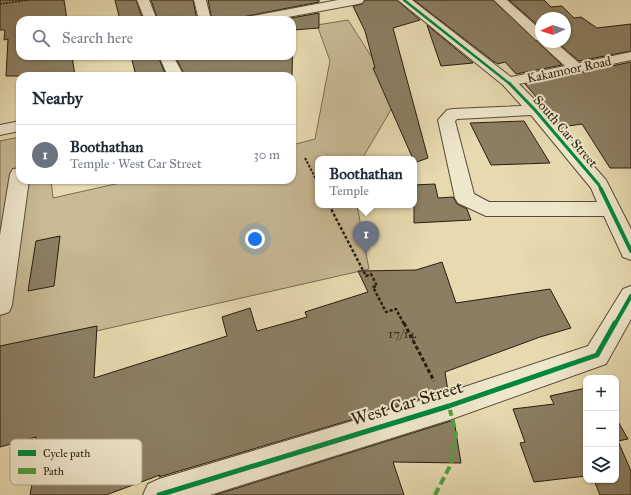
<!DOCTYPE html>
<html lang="en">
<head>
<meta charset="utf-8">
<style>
	:root { --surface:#fff; --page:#f6f6f7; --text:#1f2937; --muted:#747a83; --line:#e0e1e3; --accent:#db2777 }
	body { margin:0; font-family:"IM FELL Great Primer",serif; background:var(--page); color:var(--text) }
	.controls { position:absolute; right:12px; bottom:12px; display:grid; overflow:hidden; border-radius:8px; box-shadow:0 1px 3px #0004 }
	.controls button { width:36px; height:36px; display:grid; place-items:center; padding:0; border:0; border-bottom:1px solid var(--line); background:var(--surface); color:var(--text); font:20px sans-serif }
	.compass { position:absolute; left:535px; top:12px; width:36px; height:36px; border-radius:50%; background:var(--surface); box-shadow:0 1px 3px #0004; rotate:267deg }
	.you { position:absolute; left:255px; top:239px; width:14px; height:14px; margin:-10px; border:3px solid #fff; border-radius:50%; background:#1a73e8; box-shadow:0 0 0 6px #1a73e833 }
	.badge { display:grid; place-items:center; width:26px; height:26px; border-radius:50%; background:var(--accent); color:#fff; font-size:13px; font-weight:700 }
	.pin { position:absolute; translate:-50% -33px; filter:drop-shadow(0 1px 2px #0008) }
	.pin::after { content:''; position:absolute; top:21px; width:14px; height:12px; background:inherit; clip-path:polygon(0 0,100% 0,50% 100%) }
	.popup { position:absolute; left:315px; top:156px; width:102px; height:52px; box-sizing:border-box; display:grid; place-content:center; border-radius:8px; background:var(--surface); filter:drop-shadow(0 1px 3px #0005); font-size:13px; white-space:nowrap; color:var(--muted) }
	.popup b { font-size:15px; color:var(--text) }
	.popup::after { content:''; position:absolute; left:50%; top:100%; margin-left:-8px; border:8px solid transparent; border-top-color:var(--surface) }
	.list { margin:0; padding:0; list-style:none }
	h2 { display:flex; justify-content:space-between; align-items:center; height:52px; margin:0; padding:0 16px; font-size:17px }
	h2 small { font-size:13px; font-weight:400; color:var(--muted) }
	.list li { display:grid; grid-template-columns:26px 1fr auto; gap:12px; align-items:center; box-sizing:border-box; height:60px; padding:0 16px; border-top:1px solid var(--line) }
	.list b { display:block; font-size:15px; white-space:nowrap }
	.list p { margin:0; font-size:13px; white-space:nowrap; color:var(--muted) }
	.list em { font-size:13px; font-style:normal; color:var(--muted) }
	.icon { flex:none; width:22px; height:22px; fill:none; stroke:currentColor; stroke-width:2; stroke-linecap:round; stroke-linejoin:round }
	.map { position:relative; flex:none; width:631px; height:495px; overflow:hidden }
	.search { position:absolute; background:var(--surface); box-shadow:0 1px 3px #0004; left:16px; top:16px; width:280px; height:44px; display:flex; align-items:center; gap:10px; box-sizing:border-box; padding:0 14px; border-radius:12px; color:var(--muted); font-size:15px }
	.panel { position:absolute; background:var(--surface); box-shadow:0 1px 3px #0004; left:16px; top:72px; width:280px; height:112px; border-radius:12px }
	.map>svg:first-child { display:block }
	.green { fill:#c7ba95; stroke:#786c52 }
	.building { fill:#8b7f63; stroke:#281d0f }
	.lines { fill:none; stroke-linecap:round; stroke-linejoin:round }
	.street-casing { stroke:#584c37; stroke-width:2 }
	.path-far3 { stroke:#281d0f; stroke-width:1.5; stroke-dasharray:2 1; stroke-linecap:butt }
	.path-far2 { stroke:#281d0f; stroke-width:2; stroke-dasharray:2.5 1.5; stroke-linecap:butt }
	.path-far1 { stroke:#281d0f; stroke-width:2.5; stroke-dasharray:3 2; stroke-linecap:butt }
	.path { stroke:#281d0f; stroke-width:3; stroke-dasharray:4 2.5; stroke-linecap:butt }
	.street { fill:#efe7cc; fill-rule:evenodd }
	.quiet { stroke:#51a23f; stroke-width:4; stroke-dasharray:8 4; stroke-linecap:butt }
	.cycleway-far3-casing { stroke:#efe7cc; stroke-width:4 }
	.cycleway-far2-casing { stroke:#efe7cc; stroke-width:5 }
	.cycleway-far1-casing { stroke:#efe7cc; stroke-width:6 }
	.cycleway-casing { stroke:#efe7cc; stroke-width:8 }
	.cycleway-far3 { stroke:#00873e; stroke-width:2.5 }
	.cycleway-far2 { stroke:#00873e; stroke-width:3 }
	.cycleway-far1 { stroke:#00873e; stroke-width:4 }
	.cycleway { stroke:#00873e; stroke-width:5 }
	.labels { text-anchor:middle; stroke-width:4; stroke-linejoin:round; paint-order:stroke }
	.far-street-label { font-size:13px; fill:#281d0f; stroke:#efe7cc }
	.number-label { font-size:13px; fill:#413624 }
	.near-street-label { font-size:18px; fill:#281d0f; stroke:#efe7cc }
	.key { fill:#efe7cc; stroke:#b3aa93; stroke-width:1 }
	.key-label { font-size:11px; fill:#281d0f }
</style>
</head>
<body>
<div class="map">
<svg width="631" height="495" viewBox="0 0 631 495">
	<rect width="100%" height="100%" fill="#e7dab0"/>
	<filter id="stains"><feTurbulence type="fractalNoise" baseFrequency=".005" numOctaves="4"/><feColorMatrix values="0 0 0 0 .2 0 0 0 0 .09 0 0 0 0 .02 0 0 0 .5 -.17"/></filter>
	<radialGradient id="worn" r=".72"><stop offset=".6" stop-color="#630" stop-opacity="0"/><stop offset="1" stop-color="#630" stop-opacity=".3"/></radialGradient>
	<polygon class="green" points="348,20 398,98 362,159 318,159 318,205 357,205 369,269 0,353 0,141 20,137 20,180 51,180 53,198 133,180 292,180 292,145 315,139 330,61 317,25"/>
	<g class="building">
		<polygon points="0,0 64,0 67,20 20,20 20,56 72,56 75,76 6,76 8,39 4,40 5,30 0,30"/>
		<polygon points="115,0 136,0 143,20 120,20"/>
		<polygon points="151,0 193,0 197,20 158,20"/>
		<polygon points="208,0 319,0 319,2 247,16 245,20 212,20"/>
		<polygon points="365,0 397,0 420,20 393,28 428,158 414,163 414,159 413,159 373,68 375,68 365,31 353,6 362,4"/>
		<polygon points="414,0 493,0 562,65 516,74 505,62 498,64 493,61"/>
		<polygon points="509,0 544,0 551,7 562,6 574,18 581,17 597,28 631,24 631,51 579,61 557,42 565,42 565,18 541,18 541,28"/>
		<polygon points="319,13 319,28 293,30 292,76 185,76 175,56 292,56 292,20 280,20"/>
		<polygon points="427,25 473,63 441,66"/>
		<polygon points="131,56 158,56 166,76 136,76"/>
		<polygon points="631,62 631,168 610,168 582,124 562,127 525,84"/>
		<polygon points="524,121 550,163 491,165 470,123"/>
		<polygon points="435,184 438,198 453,197 457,204 467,209 471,220 414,223 414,185"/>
		<polygon points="60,236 54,286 28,291 36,241"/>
		<polygon points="442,262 456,303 550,289 571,328 540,337 445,372 448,391 159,477 160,475 106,495 30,495 39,444 35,445 36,437 0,447 0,346 97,326 94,378 227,336 222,317 250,308 257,331 307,317 305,312 368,292 358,271 416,270"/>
		<polygon points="586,388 586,476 534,482 520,443 525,442 513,409 554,404 550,396"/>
		<polygon points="616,418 628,439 618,441 631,471 631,495 600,495 594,480 616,480"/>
		<polygon points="454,420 461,463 393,462 404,495 215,495"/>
	</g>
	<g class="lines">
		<g class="street-casing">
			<g id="street">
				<polygon points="137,0 149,0 157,20 145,20"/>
				<polygon points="194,0 206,0 211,20 199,20"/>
				<polygon points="338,0 364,0 362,3 358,4 272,20 246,20 247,17 252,16"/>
				<path d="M398 0H412L511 77 565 66 542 45 540 42 541 41 536 40 494 0H507L541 30V42H555L579 63 631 52V60L519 84 541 106 606 180 631 229V260L623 257 604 216H486L458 203 455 198 438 120 447 110 453 109 522 106 503 85ZM531 115 591 188 597 202H489L474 194 455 121 457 119Z"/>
				<polygon points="159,56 173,56 184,76 168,76"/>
				<polygon points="20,121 20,131 0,135 0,125"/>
				<polygon points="20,168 20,180 29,180 12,305 9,312 0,315 0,235 10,174 13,169"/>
				<polygon points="631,286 631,319 606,364 449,420 210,495 143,495 148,484 159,479 449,392 588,346 623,289"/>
			</g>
		</g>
		<polyline class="path-far3" points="0,4 28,0"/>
		<polyline class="path-far2" points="305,158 318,183"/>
		<polyline class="path-far1" points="329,205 366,276 371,274 377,286 373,287 386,312 396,309 404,324"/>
		<polyline class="path" points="404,323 434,381"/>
		<use href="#street" class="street"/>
		<polyline class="quiet" points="435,495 451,464 456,434 449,406"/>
		<g class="cycleway-far3-casing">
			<polyline id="cycleway-far3" points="404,0 510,84"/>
		</g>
		<g class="cycleway-far2-casing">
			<polyline id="cycleway-far2" points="509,83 535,110 599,185 601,190"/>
		</g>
		<g class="cycleway-far1-casing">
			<g id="cycleway-far1">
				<polyline points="601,189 631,251"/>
				<polyline points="615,324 631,296"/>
			</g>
		</g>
		<g class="cycleway-casing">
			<polyline id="cycleway" points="159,495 449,406 597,355 615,323"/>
		</g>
		<use href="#cycleway-far3" class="cycleway-far3"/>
		<use href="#cycleway-far2" class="cycleway-far2"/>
		<use href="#cycleway-far1" class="cycleway-far1"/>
		<use href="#cycleway" class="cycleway"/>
	</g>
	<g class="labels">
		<g class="far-street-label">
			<text transform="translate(569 69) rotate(-12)" y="5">Kakamoor Road</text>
			<text transform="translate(566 131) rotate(49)" y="5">South Car Street</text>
		</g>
		<g class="number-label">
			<text x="402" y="338">17/14</text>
		</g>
		<g class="near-street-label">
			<text transform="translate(407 403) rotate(-17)" y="6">West Car Street</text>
		</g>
	</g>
	<rect x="10" y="439" width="132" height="46" rx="6" class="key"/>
	<rect x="18" y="450" width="18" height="6" fill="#00873e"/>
	<rect x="18" y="468" width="18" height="6" fill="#51a23f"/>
	<g class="key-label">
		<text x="43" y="457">Cycle path</text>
		<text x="43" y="475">Path</text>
	</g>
	<rect width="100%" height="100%" filter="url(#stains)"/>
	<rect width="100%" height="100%" fill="url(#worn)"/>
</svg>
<div class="controls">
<button>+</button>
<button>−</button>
<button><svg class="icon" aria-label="layers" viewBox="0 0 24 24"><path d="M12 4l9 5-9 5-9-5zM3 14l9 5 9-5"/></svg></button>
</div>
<svg class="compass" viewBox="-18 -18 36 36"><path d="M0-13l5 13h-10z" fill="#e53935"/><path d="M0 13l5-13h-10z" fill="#747a83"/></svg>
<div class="you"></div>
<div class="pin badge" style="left:366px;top:254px;background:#6b7280">1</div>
<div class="popup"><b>Boothathan</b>Temple</div>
<div class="search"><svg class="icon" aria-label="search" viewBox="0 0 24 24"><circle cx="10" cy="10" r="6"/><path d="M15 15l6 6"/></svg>Search here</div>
<section class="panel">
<h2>Nearby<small></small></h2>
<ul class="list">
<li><span class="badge" style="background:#6b7280">1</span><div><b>Boothathan</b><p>Temple · West Car Street</p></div><em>30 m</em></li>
</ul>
</section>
</div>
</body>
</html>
